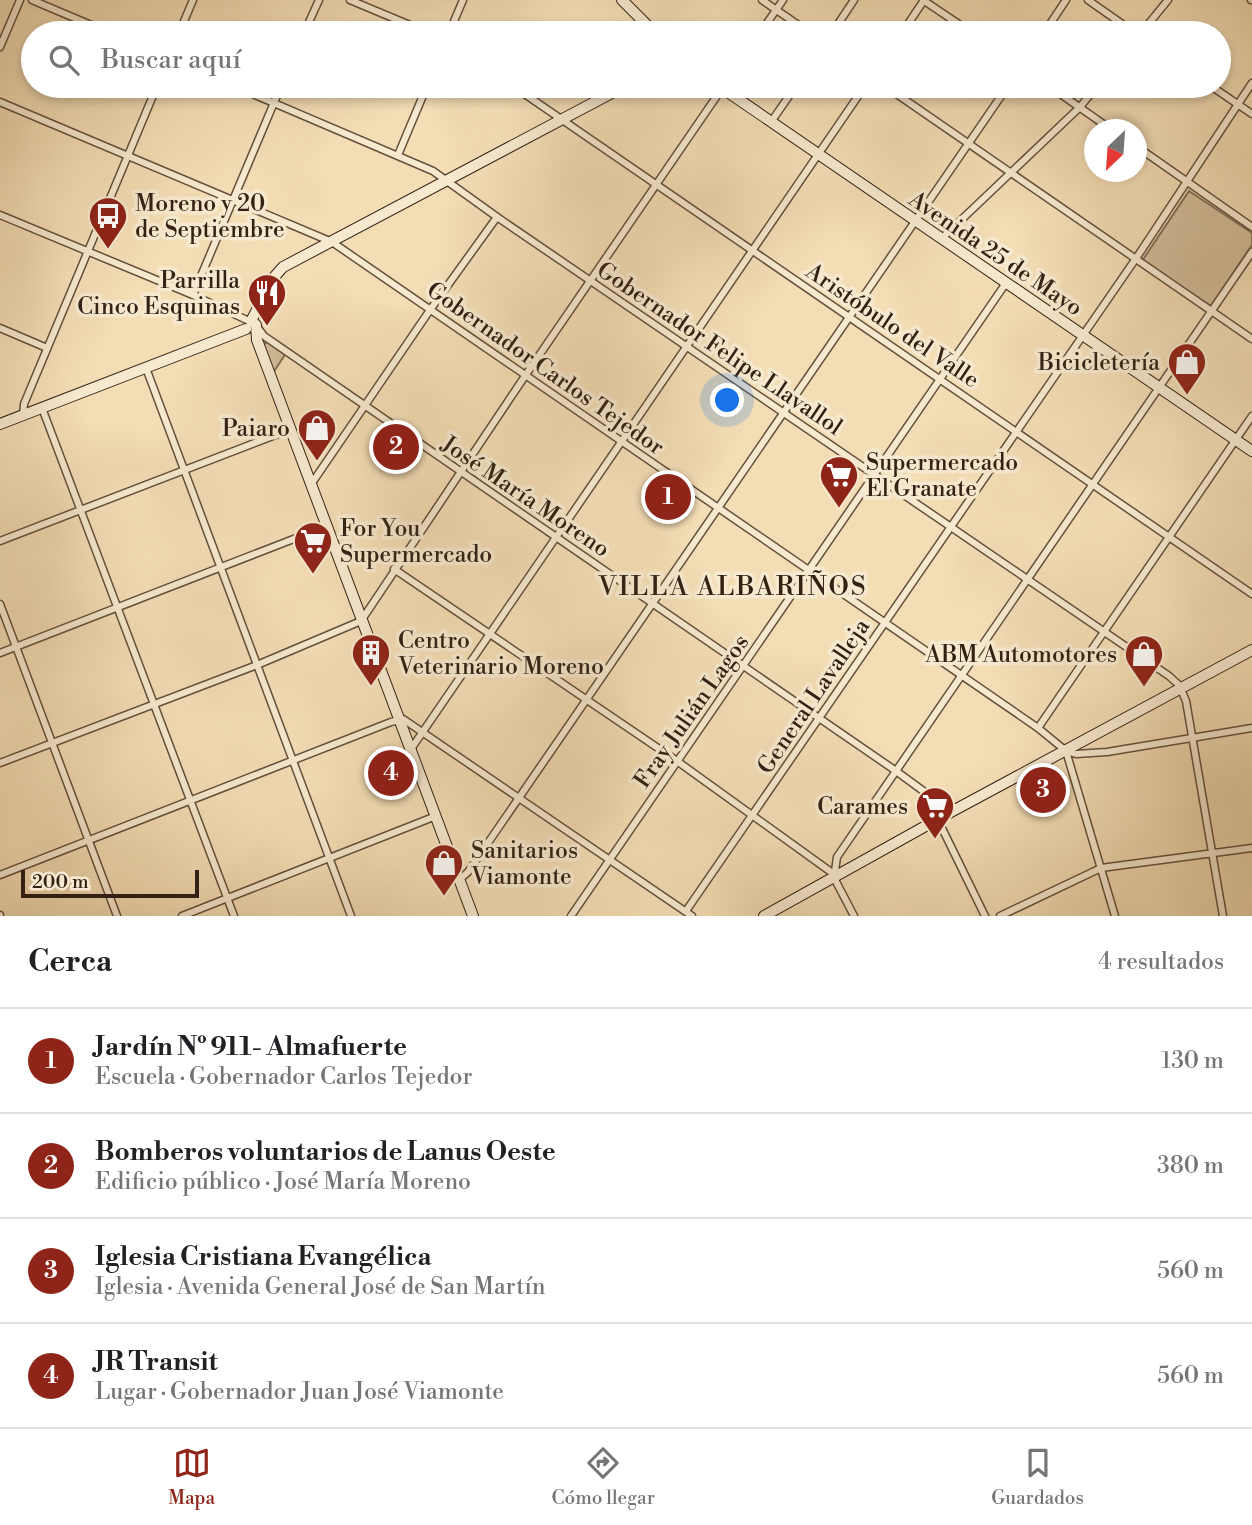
<!DOCTYPE html>
<html lang="es">
<head>
<meta charset="utf-8">
<style>
	:root { --surface:#fff; --page:#f6f6f6; --text:#202124; --muted:#757577; --line:#e0e0e0; --accent:#8f2418 }
	body { margin:0; font-family:"Libre Bodoni",serif; background:var(--page); color:var(--text) }
	.compass { position:absolute; left:1084px; top:119px; width:63px; height:63px; border-radius:50%; background:var(--surface); box-shadow:0 4px 10px #0003; rotate:205deg }
	.scale { position:absolute; left:21px; bottom:18px; width:178px; box-sizing:border-box; padding-left:7px; border:4px solid #342114; border-top:0; font-size:19px; line-height:24px; white-space:nowrap; color:#342114; -webkit-text-stroke:5px #f7e9cf; paint-order:stroke }
	.you { position:absolute; left:728px; top:401px; width:24px; height:24px; margin:-18px; border:5px solid #fff; border-radius:50%; background:#1a73e8; box-shadow:0 0 0 10px #1a73e833 }
	.badge { display:grid; place-items:center; width:46px; height:46px; border-radius:50%; background:var(--accent); color:#fff; font-size:23px; font-weight:700 }
	.pin { position:absolute; translate:-50% -50%; border:4px solid #fff; box-shadow:0 2px 7px #0006 }
	.list { margin:0; padding:0; list-style:none }
	h2 { display:flex; justify-content:space-between; align-items:center; height:91px; margin:0; padding:0 28px; font-size:30px }
	h2 small { font-size:23px; font-weight:400; color:var(--muted) }
	.list li { display:grid; grid-template-columns:46px 1fr auto; gap:21px; align-items:center; box-sizing:border-box; height:105px; padding:0 28px; border-top:2px solid var(--line) }
	.list b { display:block; font-size:26px; white-space:nowrap }
	.list p { margin:0; font-size:23px; white-space:nowrap; color:var(--muted) }
	.list em { font-size:23px; font-style:normal; color:var(--muted) }
	.icon { flex:none; width:38px; height:38px; fill:none; stroke:currentColor; stroke-width:2; stroke-linecap:round; stroke-linejoin:round }
	.map { position:relative; flex:none; width:1252px; height:916px; overflow:hidden }
	.search { position:absolute; background:var(--surface); box-shadow:0 4px 10px #0003; left:21px; right:21px; top:21px; height:77px; display:flex; align-items:center; gap:18px; box-sizing:border-box; padding:0 24px; border-radius:38px; color:var(--muted); font-size:26px }
	.sheet { height:511px; background:var(--surface) }
	nav { display:flex; justify-content:space-around; align-items:center; box-sizing:border-box; height:98px; border-top:2px solid var(--line); background:var(--surface); font-size:19px; color:var(--muted) }
	nav a { display:grid; justify-items:center; gap:4px }
	nav .on { color:var(--accent) }
	.map>svg:first-child { display:block }
	.green { fill:#d3bd9a; stroke:#846f57; stroke-width:2 }
	.lines { fill:none; stroke-linecap:round; stroke-linejoin:round }
	.street-casing { stroke:#64503c; stroke-width:9 }
	.secondary-casing { stroke:#342114; stroke-width:12 }
	.street { stroke:#f7e9cf; stroke-width:6 }
	.secondary { stroke:#f7e9cf; stroke-width:10 }
	.labels { text-anchor:middle; stroke-width:7; stroke-linejoin:round; paint-order:stroke }
	.poi-label { font-size:23px; fill:#342114; stroke:#f7e9cf; text-anchor:start }
	.street-label { font-size:23px; fill:#342114; stroke:#f7e9cf }
	.quarter-label { font-size:26px; letter-spacing:2px; fill:#342114; stroke:#f7e9cf }
</style>
</head>
<body>
<div class="map">
<svg width="1252" height="916" viewBox="0 0 1252 916">
	<rect width="100%" height="100%" fill="#f3ddb5"/>
	<filter id="stains"><feTurbulence type="fractalNoise" baseFrequency=".00286" numOctaves="4"/><feColorMatrix values="0 0 0 0 .2 0 0 0 0 .09 0 0 0 0 .02 0 0 0 .5 -.17"/></filter>
	<radialGradient id="worn" r=".72"><stop offset=".6" stop-color="#630" stop-opacity="0"/><stop offset="1" stop-color="#630" stop-opacity=".3"/></radialGradient>
	<g class="green">
		<polygon points="1189,191 1252,233 1252,245 1211,306 1142,261"/>
		<polygon points="269,342 286,353 273,373 264,346 265,343"/>
	</g>
	<g class="lines">
		<g class="street-casing">
			<g id="street">
				<polyline points="32,0 110,33"/>
				<polyline points="350,0 429,33"/>
				<polyline points="762,0 810,33"/>
				<polyline points="923,0 972,33"/>
				<polyline points="1088,0 1135,33"/>
				<polyline points="1251,0 1252,0"/>
				<polyline points="179,33 193,0"/>
				<polyline points="304,33 319,0"/>
				<polyline points="449,33 463,0"/>
				<polyline points="760,33 783,0"/>
				<polyline points="832,33 854,0"/>
				<polyline points="902,33 924,0"/>
				<polyline points="1044,33 1066,0"/>
				<polyline points="1141,33 1168,0"/>
				<polyline points="0,47 20,0"/>
				<polyline points="234,86 433,171 497,217 1169,676 1179,685 1186,701 1223,916"/>
				<polyline points="513,86 1252,594"/>
				<polyline points="885,86 1252,339"/>
				<polyline points="1049,86 1112,130"/>
				<polyline points="1211,86 1252,114"/>
				<polyline points="0,102 332,242 1038,728 1066,751 1115,916"/>
				<polyline points="771,122 796,86"/>
				<polyline points="1136,146 1252,227"/>
				<polyline points="398,155 427,86"/>
				<polyline points="0,215 193,295 249,321"/>
				<polyline points="941,239 1080,107 1097,86"/>
				<polyline points="193,295 281,86"/>
				<polyline points="0,328 47,348"/>
				<polyline points="258,328 264,336 896,771 941,804 949,813"/>
				<polyline points="146,368 351,916"/>
				<polyline points="42,408 234,916"/>
				<polyline points="23,416 24,404 157,86"/>
				<polyline points="312,483 430,310 497,217"/>
				<polyline points="0,541 291,429"/>
				<polyline points="394,569 677,761 831,872 854,916"/>
				<polyline points="0,604 117,916"/>
				<polyline points="0,653 327,526"/>
				<polyline points="1038,728 1252,416"/>
				<polyline points="411,749 865,86"/>
				<polyline points="1066,751 1076,754 1107,752 1252,728"/>
				<polyline points="0,763 257,665 361,621 525,376 723,87"/>
				<polyline points="938,820 985,916"/>
				<polyline points="0,875 391,722 403,719 692,916"/>
				<polyline points="834,878 837,857 1252,252"/>
				<polyline points="460,879 468,872 1008,86"/>
				<polyline points="686,911 1139,254 1252,83"/>
				<polyline points="0,915 0,916"/>
				<polyline points="182,916 436,816"/>
				<polyline points="571,916 1006,283"/>
				<polyline points="1000,916 1101,868 1252,848"/>
			</g>
		</g>
		<g class="secondary-casing">
			<g id="secondary">
				<polyline points="622,0 655,33"/>
				<polyline points="719,86 1252,451"/>
				<polyline points="251,321 256,325 257,340 473,916"/>
				<polyline points="251,321 275,276 283,267 625,86"/>
				<polyline points="0,424 246,329"/>
				<polyline points="764,916 949,813 1252,650"/>
			</g>
		</g>
		<use href="#street" class="street"/>
		<use href="#secondary" class="secondary"/>
	</g>
	<defs>
		<g id="bus-pin" transform="scale(2.0125)"><path d="M0 17L-7.5 6A9.5 9.5 0 1 1 7.5 6Z" fill="#8f2418" stroke="#f7e9cf"/><path d="M-5-6H5V4H4V6H2V4H-2V6H-4V4H-5ZM-3.5-4V0h7V-4ZM-3.5 1.2v1.5H-2V1.2ZM2 1.2v1.5H3.5V1.2Z" fill="#fff"/></g>
		<g id="restaurant-pin" transform="scale(2.0125)"><path d="M0 17L-7.5 6A9.5 9.5 0 1 1 7.5 6Z" fill="#8f2418" stroke="#f7e9cf"/><path d="M-5-6h1v4h1v-4h1v4h1v-4h1v5L-1.5 .5V6h-2V.5L-5-1ZM5-6V6H3V1.5H1.5Q1.5-4 5-6Z" fill="#fff"/></g>
		<g id="shop-pin" transform="scale(2.0125)"><path d="M0 17L-7.5 6A9.5 9.5 0 1 1 7.5 6Z" fill="#8f2418" stroke="#f7e9cf"/><path d="M-5-2.5h2.3a2.7 3.5 0 0 1 5.4 0H5L5.5 6h-11ZM-1.5-2.5h3a1.5 2.3 0 0 0-3 0Z" fill="#fff"/></g>
		<g id="supermarket-pin" transform="scale(2.0125)"><path d="M0 17L-7.5 6A9.5 9.5 0 1 1 7.5 6Z" fill="#8f2418" stroke="#f7e9cf"/><path d="M-6-5.5h2.5l.6 2H6L4.5 2H-2.5L-4.4-4H-6ZM-1.5 3.2a1.3 1.3 0 1 0 .1 0ZM3 3.2a1.3 1.3 0 1 0 .1 0Z" fill="#fff"/></g>
		<g id="building-pin" transform="scale(2.0125)"><path d="M0 17L-7.5 6A9.5 9.5 0 1 1 7.5 6Z" fill="#8f2418" stroke="#f7e9cf"/><path d="M-4-6H4V6H1V3H-1V6H-4ZM-2.5-4.3h1.7v1.8h-1.7ZM.8-4.3h1.7v1.8H.8ZM-2.5-1h1.7V.8h-1.7ZM.8-1h1.7V.8H.8Z" fill="#fff"/></g>
	</defs>
	<g fill-rule="evenodd">
		<use href="#bus-pin" x="108" y="216"/>
		<use href="#restaurant-pin" x="267" y="293"/>
		<use href="#shop-pin" x="1187" y="362"/>
		<use href="#shop-pin" x="317" y="428"/>
		<use href="#supermarket-pin" x="839" y="475"/>
		<use href="#supermarket-pin" x="313" y="541"/>
		<use href="#building-pin" x="371" y="653"/>
		<use href="#shop-pin" x="1144" y="654"/>
		<use href="#supermarket-pin" x="935" y="806"/>
		<use href="#shop-pin" x="444" y="863"/>
	</g>
	<g class="labels">
		<g class="poi-label">
			<text x="135" y="211">Moreno y 20<tspan x="135" dy="26">de Septiembre</tspan></text>
			<text x="240" y="288" text-anchor="end">Parrilla<tspan x="240" dy="26">Cinco Esquinas</tspan></text>
			<text x="1160" y="370" text-anchor="end">Bicicletería</text>
			<text x="290" y="436" text-anchor="end">Paiaro</text>
			<text x="866" y="470">Supermercado<tspan x="866" dy="26">El Granate</tspan></text>
			<text x="340" y="536">For You<tspan x="340" dy="26">Supermercado</tspan></text>
			<text x="398" y="648">Centro<tspan x="398" dy="26">Veterinario Moreno</tspan></text>
			<text x="1117" y="662" text-anchor="end">ABM Automotores</text>
			<text x="908" y="814" text-anchor="end">Carames</text>
			<text x="471" y="858">Sanitarios<tspan x="471" dy="26">Viamonte</tspan></text>
		</g>
		<g class="street-label">
			<text transform="translate(996 253) rotate(34)" y="8">Avenida 25 de Mayo</text>
			<text transform="translate(893 325) rotate(34)" y="8">Aristóbulo del Valle</text>
			<text transform="translate(720 348) rotate(34)" y="8">Gobernador Felipe Llavallol</text>
			<text transform="translate(546 368) rotate(35)" y="8">Gobernador Carlos Tejedor</text>
			<text transform="translate(526 496) rotate(34)" y="8">José María Moreno</text>
			<text transform="translate(813 696) rotate(-56)" y="8">General Lavalleja</text>
			<text transform="translate(691 711) rotate(-55)" y="8">Fray Julián Lagos</text>
		</g>
		<g class="quarter-label">
			<text x="733" y="595">VILLA ALBARIÑOS</text>
		</g>
	</g>
	<rect width="100%" height="100%" filter="url(#stains)"/>
	<rect width="100%" height="100%" fill="url(#worn)"/>
</svg>
<svg class="compass" viewBox="-18 -18 36 36"><path d="M0-13l5 13h-10z" fill="#e53935"/><path d="M0 13l5-13h-10z" fill="#757577"/></svg>
<div class="scale">200 m</div>
<div class="you"></div>
<div class="pin badge" style="left:668px;top:497px">1</div>
<div class="pin badge" style="left:396px;top:447px">2</div>
<div class="pin badge" style="left:1043px;top:790px">3</div>
<div class="pin badge" style="left:391px;top:773px">4</div>
<div class="search"><svg class="icon" aria-label="search" viewBox="0 0 24 24"><circle cx="10" cy="10" r="6"/><path d="M15 15l6 6"/></svg>Buscar aquí</div>
</div>
<section class="sheet">
<h2>Cerca<small>4 resultados</small></h2>
<ul class="list">
<li><span class="badge">1</span><div><b>Jardín Nº 911- Almafuerte</b><p>Escuela · Gobernador Carlos Tejedor</p></div><em>130 m</em></li>
<li><span class="badge">2</span><div><b>Bomberos voluntarios de Lanus Oeste</b><p>Edificio público · José María Moreno</p></div><em>380 m</em></li>
<li><span class="badge">3</span><div><b>Iglesia Cristiana Evangélica</b><p>Iglesia · Avenida General José de San Martín</p></div><em>560 m</em></li>
<li><span class="badge">4</span><div><b>JR Transit</b><p>Lugar · Gobernador Juan José Viamonte</p></div><em>560 m</em></li>
</ul>
</section>
<nav>
<a class="on"><svg class="icon" aria-label="map" viewBox="0 0 24 24"><path d="M3 6l6-2 6 2 6-2v14l-6 2-6-2-6 2zM9 4v14M15 6v14"/></svg>Mapa</a>
<a><svg class="icon" aria-label="directions" viewBox="0 0 24 24"><path d="M12 3l9 9-9 9-9-9zM9 14v-3h6M13 9l2 2-2 2"/></svg>Cómo llegar</a>
<a><svg class="icon" aria-label="saved" viewBox="0 0 24 24"><path d="M7 4h10v16l-5-4-5 4z"/></svg>Guardados</a>
</nav>
</body>
</html>
